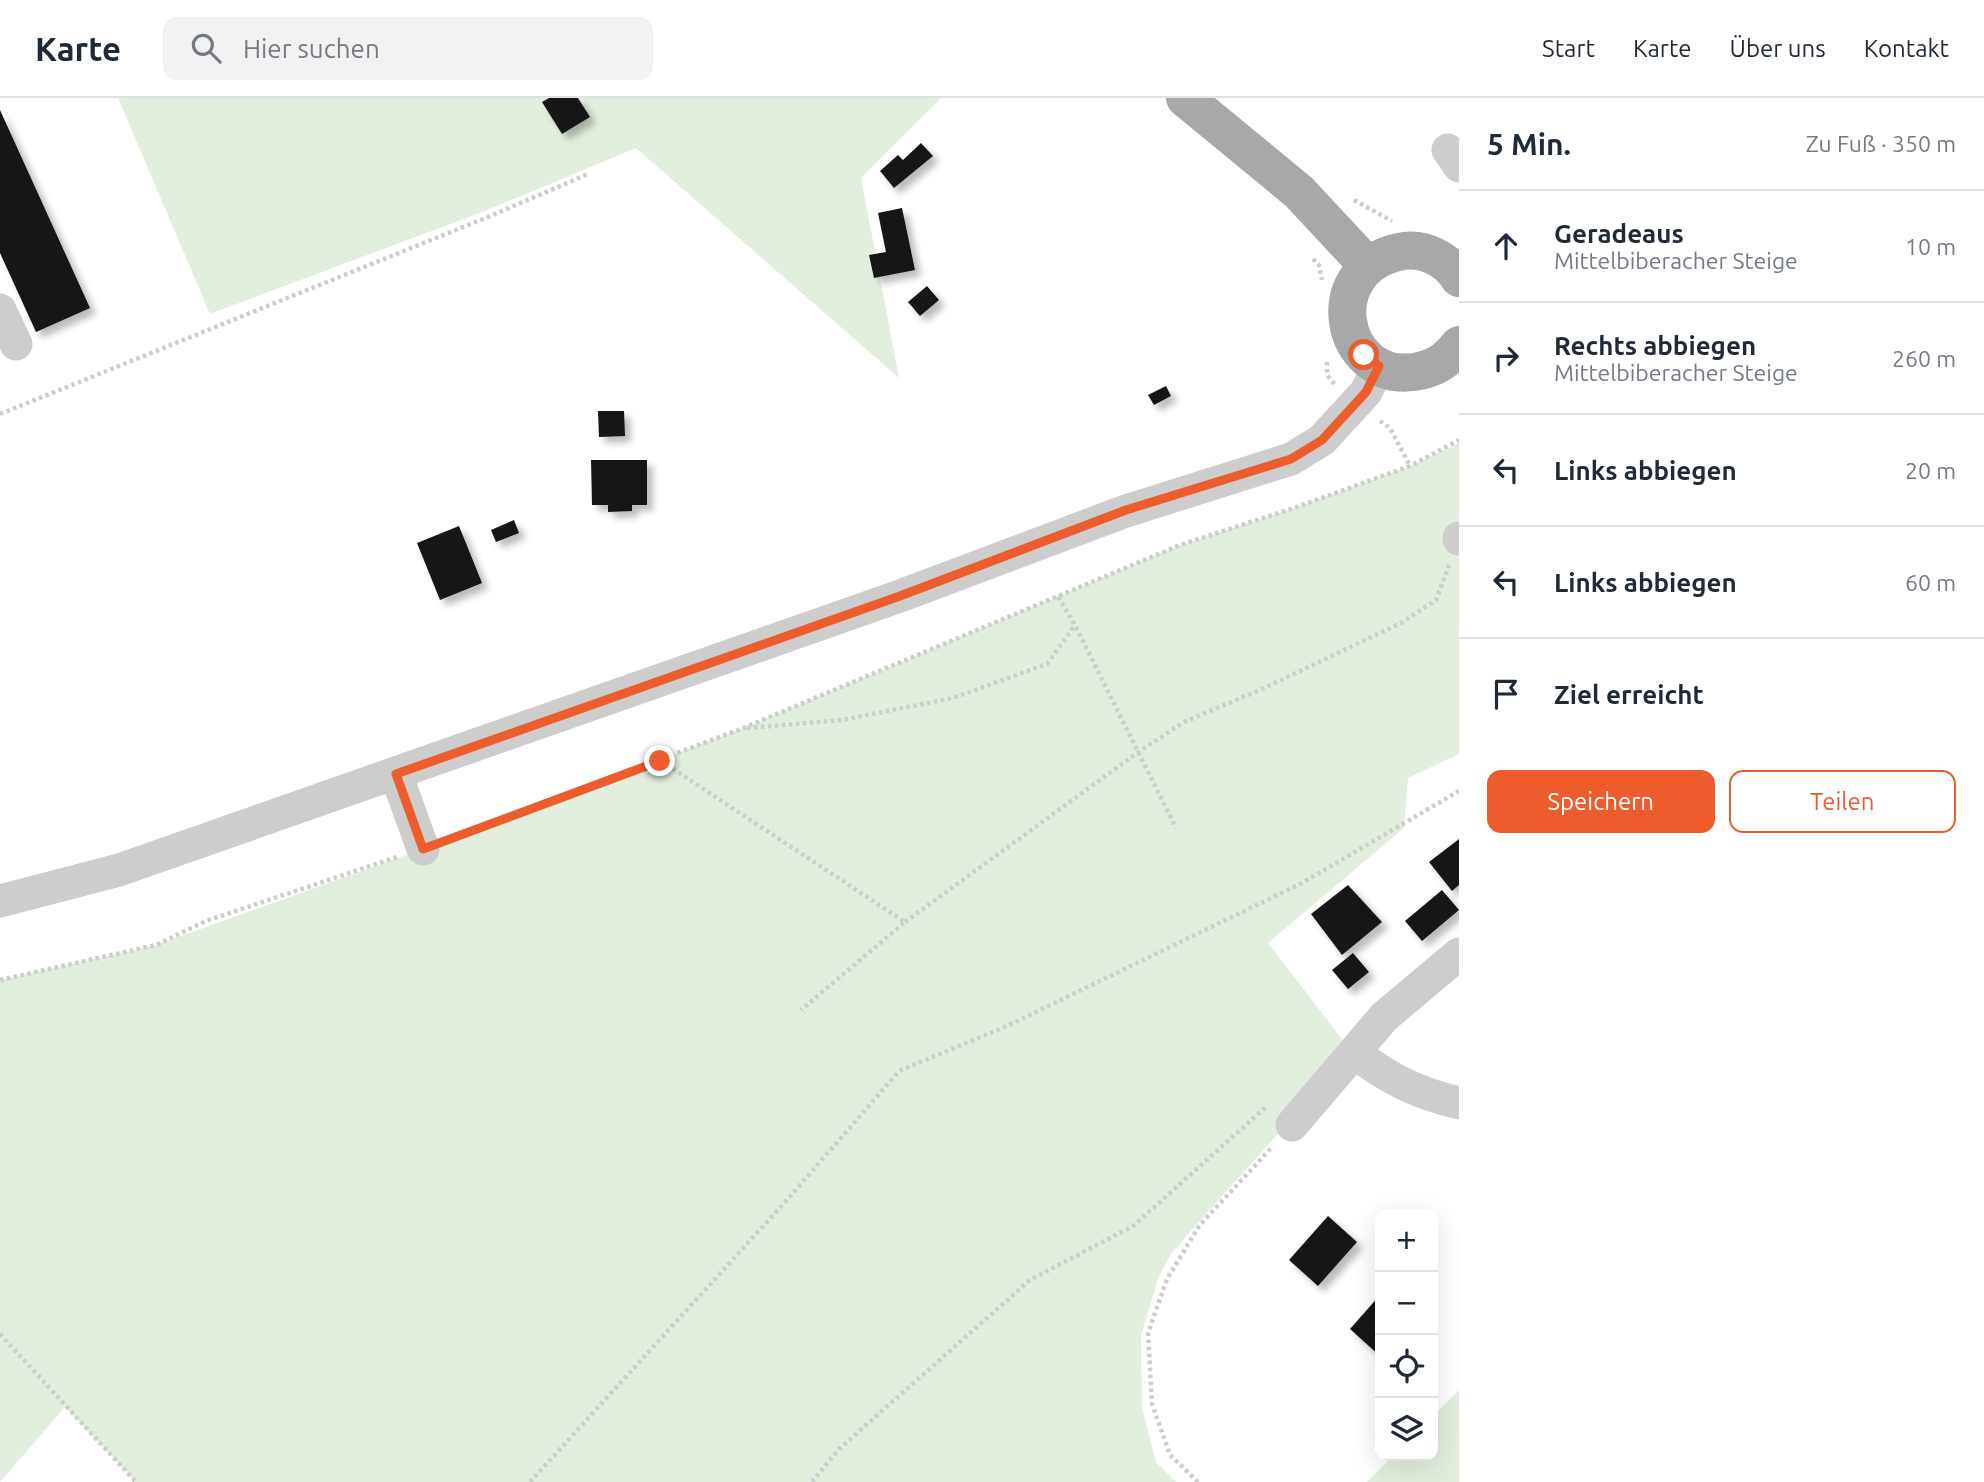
<!DOCTYPE html>
<html lang="de">
<head>
<meta charset="utf-8">
<style>
	:root { --surface:#fff; --page:#f2f2f3; --text:#1f2937; --muted:#747a83; --line:#e0e1e3; --accent:#ed5c2d }
	body { margin:0; font-family:Ubuntu,sans-serif; background:var(--page); color:var(--text) }
	.controls { position:absolute; right:21px; bottom:21px; display:grid; overflow:hidden; border-radius:14px; box-shadow:0 7px 28px #0002 }
	.controls button { width:63px; height:63px; display:grid; place-items:center; padding:0; border:0; border-bottom:2px solid var(--line); background:var(--surface); color:var(--text); font:35px sans-serif }
	.stop { position:absolute; width:21px; height:21px; margin:-16px; border:5px solid #ed5c2d; border-radius:50%; background:#fff }
	.stop.end { background:#ed5c2d; border-color:#fff; box-shadow:0 2px 7px #0008 }
	.list { margin:0; padding:0; list-style:none }
	h2 { display:flex; justify-content:space-between; align-items:center; height:91px; margin:0; padding:0 28px; font-size:30px }
	h2 small { font-size:23px; font-weight:400; color:var(--muted) }
	.list li { display:grid; grid-template-columns:46px 1fr auto; gap:21px; align-items:center; box-sizing:border-box; height:112px; padding:0 28px; border-top:2px solid var(--line) }
	.list b { display:block; font-size:26px; white-space:nowrap }
	.list p { margin:0; font-size:23px; white-space:nowrap; color:var(--muted) }
	.list em { font-size:23px; font-style:normal; color:var(--muted) }
	.actions { display:flex; gap:14px; padding:21px 28px }
	.actions a { flex:1; padding:16px 0; border:2px solid var(--accent); border-radius:14px; text-align:center; font-size:24px; color:var(--accent) }
	.actions .main { background:var(--accent); color:#fff }
	.icon { flex:none; width:38px; height:38px; fill:none; stroke:currentColor; stroke-width:2; stroke-linecap:round; stroke-linejoin:round }
	.map { position:relative; flex:none; width:1459px; height:1384px; overflow:hidden }
	header { display:flex; align-items:center; gap:42px; box-sizing:border-box; height:98px; padding:0 35px; background:var(--surface); border-bottom:2px solid var(--line) }
	header strong { font-size:33px }
	nav { display:flex; gap:38px; margin-inline-start:auto; font-size:24px }
	.search { width:490px; height:63px; background:var(--page); display:flex; align-items:center; gap:18px; box-sizing:border-box; padding:0 24px; border-radius:14px; color:var(--muted); font-size:26px }
	main { display:flex }
	aside { flex:1; background:var(--surface) }
	.map>svg:first-child { display:block }
	.green { fill:#e2eede }
	.building { fill:#171717; filter:url(#shadow) }
	.lines { fill:none; stroke-linecap:round; stroke-linejoin:round }
	.path { stroke:#cdcdcd; stroke-width:4.5; stroke-dasharray:3.5 3.5; stroke-linecap:butt }
	.minor { stroke:#cdcdcd; stroke-width:33 }
	.major { stroke:#a8a8a8; stroke-width:38 }
	.route { stroke:#ed5c2d; stroke-width:9 }
</style>
</head>
<body>
<header>
<strong>Karte</strong>
<div class="search"><svg class="icon" aria-label="search" viewBox="0 0 24 24"><circle cx="10" cy="10" r="6"/><path d="M15 15l6 6"/></svg>Hier suchen</div>
<nav><a>Start</a><a>Karte</a><a>Über uns</a><a>Kontakt</a></nav>
</header>
<main>
<div class="map">
<svg width="1459" height="1384" viewBox="0 0 1459 1384">
	<defs>
		<filter id="shadow"><feDropShadow dx="6" dy="6" stdDeviation="3.5" flood-color="#0004"/></filter>
	</defs>
	<rect width="100%" height="100%" fill="#fff"/>
	<g class="green">
		<polygon points="118,0 941,0 861,80 899,280 636,50 485,113 210,216"/>
		<polygon points="1459,345 1459,656 1408,680 1404,730 1268,845 1352,954 1197,1126 1171,1156 1159,1178 1141,1237 1142,1310 1156,1364 1176,1384 136,1384 65,1309 0,1384 0,882 156,847 423,751 741,631 1180,447 1294,410 1410,368"/>
		<polygon points="1459,1292 1459,1384 1367,1384 1393,1358 1433,1358 1433,1318"/>
	</g>
	<g class="building">
		<polygon points="549,0 578,0 590,19 562,36 542,4"/>
		<polygon points="0,12 90,210 36,234 0,155"/>
		<polygon points="921,45 933,58 894,90 880,73 898,57 903,62"/>
		<polygon points="902,110 915,172 874,180 869,157 886,154 878,115"/>
		<polygon points="927,188 939,202 920,218 908,204"/>
		<polygon points="1166,288 1171,298 1154,307 1148,297"/>
		<polygon points="598,313 624,313 625,338 599,339"/>
		<polygon points="591,362 647,362 647,407 632,407 632,413 608,414 608,407 592,407"/>
		<polygon points="514,422 519,435 496,444 491,432"/>
		<polygon points="459,428 482,485 440,502 417,445"/>
		<polygon points="1459,741 1459,787 1452,793 1429,764"/>
		<polygon points="1348,787 1382,824 1342,857 1311,816"/>
		<polygon points="1442,792 1459,812 1422,843 1405,823"/>
		<polygon points="1353,855 1369,874 1348,891 1332,872"/>
		<polygon points="1328,1118 1357,1144 1318,1188 1289,1162"/>
		<polygon points="1380,1197 1380,1258 1350,1231"/>
	</g>
	<g class="lines">
		<g class="path">
			<polyline points="1354,102 1392,123"/>
			<polyline points="1313,161 1319,167 1322,182"/>
			<polyline points="1327,264 1327,277 1335,287"/>
			<polyline points="0,316 488,119 588,76"/>
			<polyline points="1380,323 1390,330 1410,368"/>
			<polyline points="1058,499 1075,527 1176,730"/>
			<polyline points="747,630 842,622 953,600 1047,566 1075,527"/>
			<polyline points="661,663 905,824 801,912"/>
			<polyline points="448,741 741,631 1180,447 1294,410 1410,368 1459,342"/>
			<polyline points="905,824 1137,655 1184,624 1260,592 1401,525 1436,502 1449,467"/>
			<polyline points="0,882 156,847 206,823 397,759"/>
			<polyline points="0,1236 136,1384"/>
			<polyline points="530,1384 787,1102 899,973 1007,928 1302,785 1459,693"/>
			<polyline points="812,1384 839,1351 1030,1182 1133,1128 1267,1008"/>
			<polyline points="1198,1384 1170,1357 1152,1306 1148,1235 1167,1181 1199,1128 1273,1048"/>
		</g>
		<g class="minor">
			<polyline points="1448,52 1459,68"/>
			<polyline points="0,212 16,246"/>
			<polyline points="1459,441 1459,440"/>
			<polyline points="396,676 423,751"/>
			<polyline points="0,803 119,772 900,498 1126,413 1291,361 1322,342 1366,294 1379,268"/>
			<path d="M1355 955C1389 981 1417 995 1459 1005"/>
			<polyline points="1292,1027 1384,919 1459,856"/>
		</g>
		<g class="major">
			<polyline points="1185,0 1299,94 1367,167"/>
			<path d="M1459 180C1448 162 1425 150 1404 153 1317 167 1338 284 1414 274 1434 271 1447 263 1459 247"/>
		</g>
	</g>
	<g class="lines">
		<polyline class="route" points="660,663 423,751 396,676 900,498 1126,412 1291,361 1322,342 1366,294 1379,268 1364,257"/>
	</g>
</svg>
<div class="controls">
<button>+</button>
<button>−</button>
<button><svg class="icon" aria-label="locate" viewBox="0 0 24 24"><circle cx="12" cy="12" r="6"/><path d="M12 2v4M12 18v4M2 12h4M18 12h4"/></svg></button>
<button><svg class="icon" aria-label="layers" viewBox="0 0 24 24"><path d="M12 4l9 5-9 5-9-5zM3 14l9 5 9-5"/></svg></button>
</div>
<div class="stop" style="left:1364px;top:257px"></div>
<div class="stop end" style="left:660px;top:663px"></div>
</div>
<aside>
<h2>5 Min.<small>Zu Fuß · 350 m</small></h2>
<ul class="list">
<li><svg class="icon" aria-label="ahead" viewBox="0 0 24 24"><path d="M12 20V5M6 11l6-6 6 6"/></svg><div><b>Geradeaus</b><p>Mittelbiberacher Steige</p></div><em>10 m</em></li>
<li><svg class="icon" aria-label="right" viewBox="0 0 24 24"><path d="M7 20v-9h11M14 6l5 5-5 5"/></svg><div><b>Rechts abbiegen</b><p>Mittelbiberacher Steige</p></div><em>260 m</em></li>
<li><svg class="icon" aria-label="left" viewBox="0 0 24 24"><path d="M17 20v-9H6M10 6l-5 5 5 5"/></svg><div><b>Links abbiegen</b></div><em>20 m</em></li>
<li><svg class="icon" aria-label="left" viewBox="0 0 24 24"><path d="M17 20v-9H6M10 6l-5 5 5 5"/></svg><div><b>Links abbiegen</b></div><em>60 m</em></li>
<li><svg class="icon" aria-label="arrive" viewBox="0 0 24 24"><path d="M6 21V4h12l-3 4 3 4H6"/></svg><div><b>Ziel erreicht</b></div></li>
</ul>
<div class="actions"><a class="main">Speichern</a><a>Teilen</a></div>
</aside>
</main>
</body>
</html>
